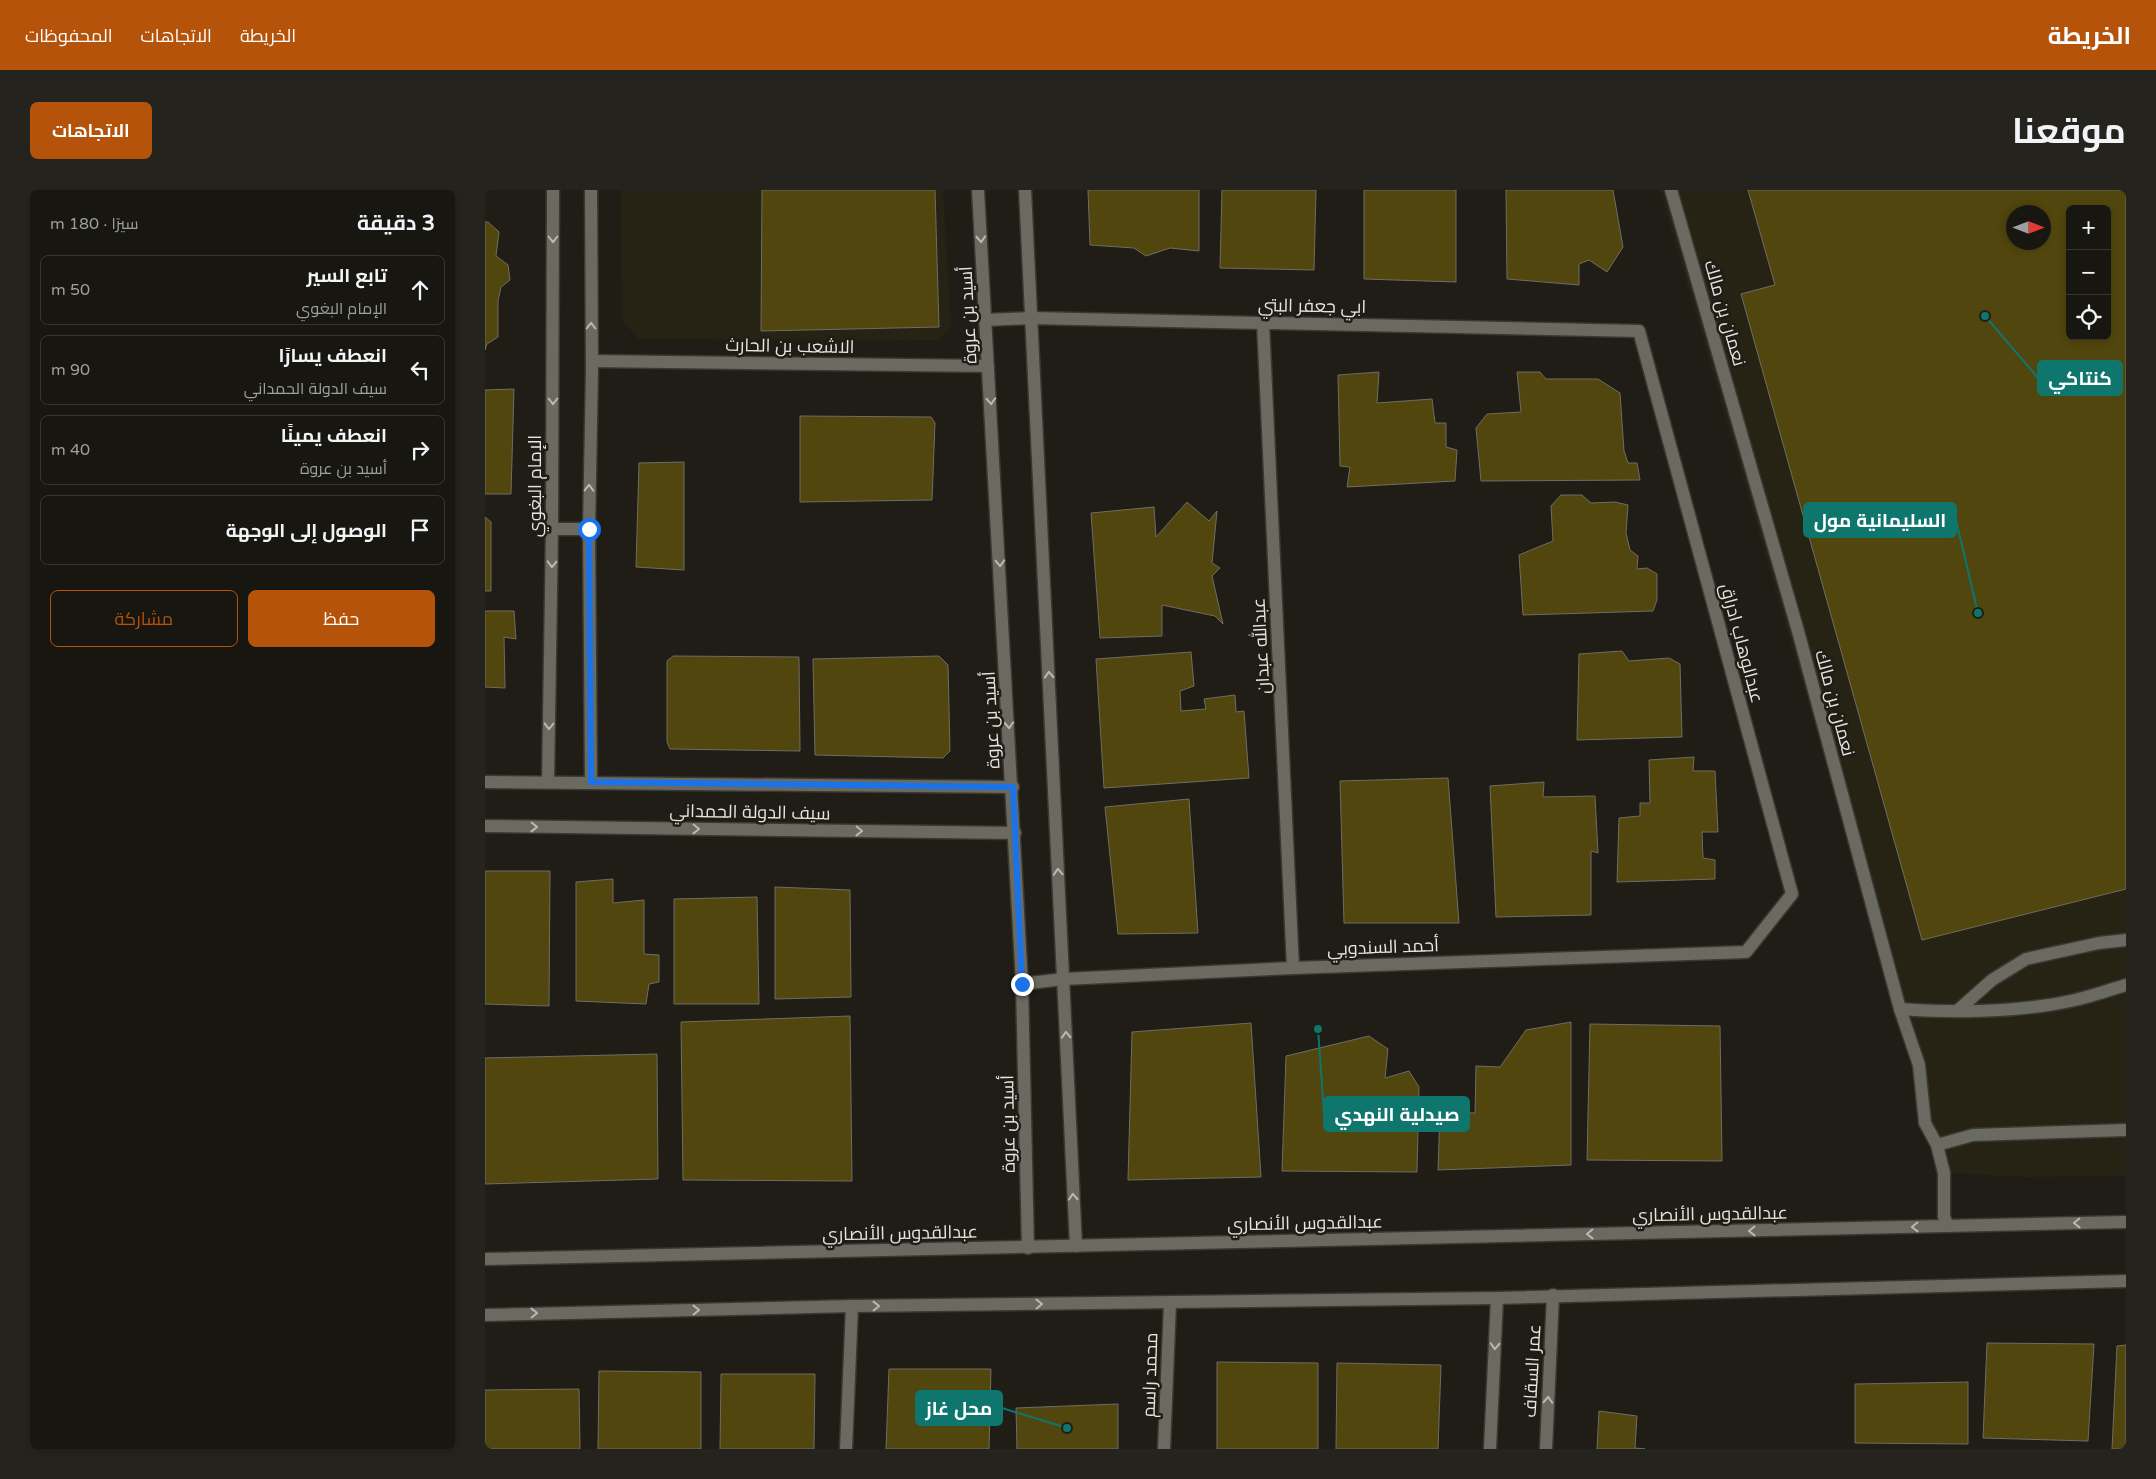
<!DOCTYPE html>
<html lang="ar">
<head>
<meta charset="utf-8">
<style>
	:root { --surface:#171610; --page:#24231e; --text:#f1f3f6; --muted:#9e9f9f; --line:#363530; --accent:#b45309 }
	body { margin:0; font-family:"Varela Round",Cairo,sans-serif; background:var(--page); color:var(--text); direction:rtl }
	.controls { position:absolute; right:15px; top:15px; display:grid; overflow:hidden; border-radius:8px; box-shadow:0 2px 8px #0003 }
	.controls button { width:45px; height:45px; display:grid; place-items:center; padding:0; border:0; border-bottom:1px solid var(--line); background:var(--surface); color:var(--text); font:25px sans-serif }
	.compass { position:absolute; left:1521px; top:15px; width:45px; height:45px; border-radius:50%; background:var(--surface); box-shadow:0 2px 8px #0003; rotate:90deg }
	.stop { position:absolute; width:15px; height:15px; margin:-11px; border:4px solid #1a73e8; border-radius:50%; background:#fff }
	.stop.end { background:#1a73e8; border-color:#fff; box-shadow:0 1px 5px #0008 }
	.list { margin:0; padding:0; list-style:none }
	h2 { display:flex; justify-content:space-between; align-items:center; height:65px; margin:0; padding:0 20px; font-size:21px }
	h2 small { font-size:16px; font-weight:400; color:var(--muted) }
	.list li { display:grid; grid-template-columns:32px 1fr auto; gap:15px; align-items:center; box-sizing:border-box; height:70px; margin:0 10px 10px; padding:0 10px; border:1px solid var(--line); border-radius:8px }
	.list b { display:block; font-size:19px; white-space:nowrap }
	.list p { margin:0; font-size:16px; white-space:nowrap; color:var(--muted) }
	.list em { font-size:16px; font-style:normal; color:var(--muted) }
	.actions { display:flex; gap:10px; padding:15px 20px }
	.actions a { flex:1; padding:11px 0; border:1px solid var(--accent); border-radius:8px; text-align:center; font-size:18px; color:var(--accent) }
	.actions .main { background:var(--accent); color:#fff }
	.icon { flex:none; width:28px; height:28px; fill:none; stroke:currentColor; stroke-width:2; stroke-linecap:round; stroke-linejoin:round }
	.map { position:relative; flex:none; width:1641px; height:1259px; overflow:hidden; direction:ltr; border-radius:8px }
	header { display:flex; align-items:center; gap:30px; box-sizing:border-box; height:70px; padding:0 25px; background:var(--accent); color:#fff }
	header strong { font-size:24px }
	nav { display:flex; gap:28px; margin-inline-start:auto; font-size:18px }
	.intro { display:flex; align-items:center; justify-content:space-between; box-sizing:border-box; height:120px; padding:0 30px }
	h1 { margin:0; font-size:35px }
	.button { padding:12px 22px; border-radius:8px; background:var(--accent); color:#fff; font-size:18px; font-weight:700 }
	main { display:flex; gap:30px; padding:0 30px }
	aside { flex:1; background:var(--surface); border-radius:8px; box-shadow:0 2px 8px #0003 }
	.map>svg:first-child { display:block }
	.built { fill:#262315; fill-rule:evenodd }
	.building { fill:#51460d; stroke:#6f6d64; fill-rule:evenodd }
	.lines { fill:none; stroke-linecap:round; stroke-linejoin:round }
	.lane-casing { stroke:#393833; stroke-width:15 }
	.street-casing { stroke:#393833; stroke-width:15 }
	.secondary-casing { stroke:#393833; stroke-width:15 }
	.lane { stroke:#6b6a60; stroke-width:12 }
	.street { stroke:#6b6a60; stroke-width:12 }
	.secondary { stroke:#6b6a60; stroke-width:12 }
	.oneway { stroke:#bab9b3 }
	.route { stroke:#1a73e8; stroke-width:6 }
	.labels { text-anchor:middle; stroke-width:5; stroke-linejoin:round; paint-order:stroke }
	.street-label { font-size:18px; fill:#e5e4df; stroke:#1f1d16 }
	.leader { fill:none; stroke:#0f766e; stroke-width:2 }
	.callout-dot { fill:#0f766e; stroke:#1f1d16; stroke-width:2 }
	.callout { fill:#0f766e; stroke:#0f766e; stroke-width:2 }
	.callout-label { font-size:19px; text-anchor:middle; font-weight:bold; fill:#fff }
</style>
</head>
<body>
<header>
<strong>الخريطة</strong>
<nav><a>الخريطة</a><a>الاتجاهات</a><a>المحفوظات</a></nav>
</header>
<div class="intro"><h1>موقعنا</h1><a class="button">الاتجاهات</a></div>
<main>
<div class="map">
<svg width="1641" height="1259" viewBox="0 0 1641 1259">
	<rect width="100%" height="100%" fill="#1f1d16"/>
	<g class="built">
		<polygon points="136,0 458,0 466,137 452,150 154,149 137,131"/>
		<path d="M1175 0H1641V986L1539 987 1459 983ZM1585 19H1622V146H1585ZM1528 22H1558V52H1528Z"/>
	</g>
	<g class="building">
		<polygon points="277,0 450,0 454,137 276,141"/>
		<polygon points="603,0 714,0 714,61 685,58 661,66 649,58 605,55"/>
		<polygon points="737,0 831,0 829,80 735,78"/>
		<polygon points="879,0 971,0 971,92 879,89"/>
		<polygon points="1021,0 1128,0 1138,57 1122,82 1104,70 1094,74 1094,95 1022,89"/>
		<path d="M1263 0H1641V699L1437 750 1256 104 1290 95ZM1585 19H1622V146H1585ZM1528 22H1558V52H1528Z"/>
		<polygon points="0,32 3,32 14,42 11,66 23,75 25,90 16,97 13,111 13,147 2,154 0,160"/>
		<polygon points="894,182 892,213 947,209 950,233 961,233 961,257 972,260 970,291 862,297 865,277 855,276 853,185"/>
		<polygon points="1032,182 1055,182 1061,189 1113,189 1135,203 1139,261 1143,273 1152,273 1155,290 996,291 991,238 1002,224 1036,222"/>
		<polygon points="29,199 26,304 0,304 0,200"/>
		<polygon points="315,226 446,227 450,233 447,310 315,312"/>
		<polygon points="199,272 199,380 151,377 154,273"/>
		<polygon points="1076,305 1097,305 1106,313 1130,312 1143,315 1141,343 1145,360 1153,366 1152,379 1162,378 1172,384 1172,410 1168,421 1038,425 1034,365 1068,351 1066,316"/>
		<polygon points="702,312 724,331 732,321 727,373 735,378 727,386 738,434 730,426 677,415 677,446 615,448 606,323 669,317 671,347"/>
		<polygon points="0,327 6,332 6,401 0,401"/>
		<polygon points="0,421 29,421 31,449 19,447 20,498 0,497"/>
		<polygon points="1137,461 1144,471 1184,468 1195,474 1197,547 1092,550 1094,464"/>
		<polygon points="706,462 709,496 695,501 696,521 721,519 719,509 750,505 751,522 759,521 764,588 619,598 611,469"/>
		<polygon points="188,466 314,467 315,561 185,559 182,552 182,471"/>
		<polygon points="454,466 463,475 465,561 458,568 330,565 328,469"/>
		<polygon points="1209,567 1208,581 1230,581 1233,642 1217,642 1218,668 1230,670 1230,689 1132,692 1134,628 1155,626 1155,613 1165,613 1164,570"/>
		<polygon points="963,588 974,733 859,733 855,591"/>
		<polygon points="1059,592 1058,607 1110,606 1113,663 1106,661 1106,725 1011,727 1005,596"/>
		<polygon points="704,609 713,743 633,744 620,617"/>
		<polygon points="0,681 65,681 64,816 0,814"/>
		<polygon points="128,689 128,713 159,710 159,764 174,765 174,792 164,794 161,814 91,811 91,692"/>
		<polygon points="290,697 365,700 366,807 290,809"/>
		<polygon points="272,707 274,814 189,814 189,709"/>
		<polygon points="365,826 367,991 198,990 196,832"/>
		<polygon points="1086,832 1086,975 953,980 955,922 990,923 991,876 1015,877 1041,840"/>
		<polygon points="766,833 776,987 643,990 647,842"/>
		<polygon points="1105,834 1235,836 1237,971 1102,970"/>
		<polygon points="884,846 903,859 900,888 924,881 934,897 932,982 797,981 801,866"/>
		<polygon points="172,864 173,989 0,994 0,868"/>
		<polygon points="1502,1153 1609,1154 1603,1251 1498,1248"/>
		<polygon points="1641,1155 1641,1259 1627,1259 1632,1156"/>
		<polygon points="732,1172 833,1173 833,1259 732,1259"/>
		<polygon points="852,1173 956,1175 953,1259 851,1259"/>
		<polygon points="404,1179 506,1179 504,1259 401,1259"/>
		<polygon points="114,1181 216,1182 216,1259 113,1259"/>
		<polygon points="236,1184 330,1184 329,1259 235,1259"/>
		<polygon points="1483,1192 1483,1254 1370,1253 1370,1194"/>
		<polygon points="94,1199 95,1259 0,1259 0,1200"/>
		<polygon points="633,1214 633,1259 532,1259 531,1218"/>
		<polygon points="1114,1221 1152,1226 1150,1258 1160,1259 1112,1259"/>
	</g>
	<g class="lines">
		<g class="lane-casing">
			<g id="lane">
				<polyline points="1186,0 1313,441 1415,819 1434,875 1440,933 1452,955 1459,983 1459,1027 1463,1036"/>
				<polyline points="67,339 104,339"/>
				<path d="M1415 819C1473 823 1533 823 1590 810 1607 806 1624 800 1641 795"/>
				<polyline points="1472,821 1507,790 1541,769 1614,753 1641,750"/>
				<polyline points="1452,955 1488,945 1641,940"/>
			</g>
		</g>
		<g class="street-casing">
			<g id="street">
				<polyline points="106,0 107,180 104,339 106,592"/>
				<polyline points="493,0 537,794 543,1058"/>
				<polyline points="540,0 591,1056"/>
				<polyline points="501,130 547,128 1154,141 1307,704 1261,762 808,778 578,789 537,794"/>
				<polyline points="778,133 808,778"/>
				<polyline points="107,171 503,176"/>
				<polyline points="0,592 528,597"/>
				<polyline points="63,592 67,339 68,0"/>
				<polyline points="0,636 530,643"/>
				<polyline points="361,1259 367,1116"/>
				<polyline points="679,1259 685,1113"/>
			</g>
		</g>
		<g class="secondary-casing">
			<g id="secondary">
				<polyline points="0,1069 1641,1032"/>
				<polyline points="0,1125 367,1116 1012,1108 1641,1091"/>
				<polyline points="1005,1259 1012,1108"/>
				<polyline points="1061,1259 1068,1105"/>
			</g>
		</g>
		<use href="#lane" class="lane"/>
		<use href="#street" class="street"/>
		<use href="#secondary" class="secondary"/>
	</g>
	<defs><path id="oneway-chevron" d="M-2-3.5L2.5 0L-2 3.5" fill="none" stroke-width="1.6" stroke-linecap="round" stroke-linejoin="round" transform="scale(1.25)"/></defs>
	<g class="oneway">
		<use href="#oneway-chevron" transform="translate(68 49) rotate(90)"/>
		<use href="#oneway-chevron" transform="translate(496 49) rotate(87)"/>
		<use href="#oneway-chevron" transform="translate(106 136) rotate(-90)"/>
		<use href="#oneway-chevron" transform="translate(68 211) rotate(90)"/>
		<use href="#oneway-chevron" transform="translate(506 211) rotate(87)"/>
		<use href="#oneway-chevron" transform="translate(104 298) rotate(-89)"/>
		<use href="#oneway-chevron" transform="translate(515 373) rotate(87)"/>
		<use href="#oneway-chevron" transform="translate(67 374) rotate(91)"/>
		<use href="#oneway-chevron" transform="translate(564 485) rotate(-93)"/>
		<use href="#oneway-chevron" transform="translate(524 535) rotate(87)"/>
		<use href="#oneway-chevron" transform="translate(64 536) rotate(91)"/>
		<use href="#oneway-chevron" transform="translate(49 637) rotate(1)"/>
		<use href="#oneway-chevron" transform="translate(211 639) rotate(1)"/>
		<use href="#oneway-chevron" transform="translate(374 641) rotate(1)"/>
		<use href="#oneway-chevron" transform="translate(573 682) rotate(-93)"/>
		<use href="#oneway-chevron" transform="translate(581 845) rotate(-93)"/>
		<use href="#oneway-chevron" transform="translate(588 1007) rotate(-93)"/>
		<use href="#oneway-chevron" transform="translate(1592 1033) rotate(179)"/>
		<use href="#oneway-chevron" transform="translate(1430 1037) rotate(179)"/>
		<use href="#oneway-chevron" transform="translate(1267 1041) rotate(179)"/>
		<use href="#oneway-chevron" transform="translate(1105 1044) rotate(179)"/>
		<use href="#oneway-chevron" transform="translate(554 1114) rotate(-1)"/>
		<use href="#oneway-chevron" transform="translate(391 1116) rotate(-1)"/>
		<use href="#oneway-chevron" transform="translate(211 1120) rotate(-1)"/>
		<use href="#oneway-chevron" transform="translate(49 1123) rotate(-1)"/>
		<use href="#oneway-chevron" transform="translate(1010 1156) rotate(93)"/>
		<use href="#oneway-chevron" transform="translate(1063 1210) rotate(-87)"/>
	</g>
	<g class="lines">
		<polyline class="route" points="104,339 106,592 528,597 537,794"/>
	</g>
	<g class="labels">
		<g class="street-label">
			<text transform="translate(827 116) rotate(1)" y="6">ابي جعفر البتي</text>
			<text transform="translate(1240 123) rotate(74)" y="6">نعمان بن مالك</text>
			<text transform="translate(483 125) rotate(-93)" y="6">أسيد بن عروة</text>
			<text transform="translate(305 156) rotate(1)" y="6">الاشعب بن الحارث</text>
			<text transform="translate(50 296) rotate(-90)" y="6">الإمام البغوي</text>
			<text transform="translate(1257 453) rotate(75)" y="6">عبدالوهاب ادراق</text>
			<text transform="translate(776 456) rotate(-93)" y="6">عبدالله عبدان</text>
			<text transform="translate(1350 513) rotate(75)" y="6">نعمان بن مالك</text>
			<text transform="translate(506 530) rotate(-93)" y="6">أسيد بن عروة</text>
			<text transform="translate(265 622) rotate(1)" y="6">سيف الدولة الحمداني</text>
			<text transform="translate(898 757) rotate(-2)" y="6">أحمد السندوبي</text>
			<text transform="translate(523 934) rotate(-91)" y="6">أسيد بن عروة</text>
			<text transform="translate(1225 1024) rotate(-1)" y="6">عبدالقدوس الأنصاري</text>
			<text transform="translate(820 1033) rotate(-1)" y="6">عبدالقدوس الأنصاري</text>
			<text transform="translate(415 1043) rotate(-1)" y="6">عبدالقدوس الأنصاري</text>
			<text transform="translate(1047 1181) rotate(-87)" y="6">عمر السقاف</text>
			<text transform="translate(665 1185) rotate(-88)" y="6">محمد راسم</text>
		</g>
	</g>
	<path class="leader" d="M1500 126L1553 188M1493 423L1471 330M833 839L839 924M582 1238L517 1218"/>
	<g class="callout-dot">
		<circle cx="1500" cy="126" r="5"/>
		<circle cx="1493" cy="423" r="5"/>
		<circle cx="833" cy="839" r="5"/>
		<circle cx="582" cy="1238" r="5"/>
	</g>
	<g class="callout">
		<rect x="1553" y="171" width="84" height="34" rx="5"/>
		<rect x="1319" y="313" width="152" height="34" rx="5"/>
		<rect x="839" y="907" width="145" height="34" rx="5"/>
		<rect x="431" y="1201" width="86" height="34" rx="5"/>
	</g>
	<g class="callout-label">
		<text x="1595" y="195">كنتاكي</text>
		<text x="1395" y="337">السليمانية مول</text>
		<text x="912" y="931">صيدلية النهدي</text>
		<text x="474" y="1225">محل غاز</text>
	</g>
</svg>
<div class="controls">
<button>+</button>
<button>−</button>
<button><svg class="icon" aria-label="locate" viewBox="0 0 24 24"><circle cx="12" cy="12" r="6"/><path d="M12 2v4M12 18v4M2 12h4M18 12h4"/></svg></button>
</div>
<svg class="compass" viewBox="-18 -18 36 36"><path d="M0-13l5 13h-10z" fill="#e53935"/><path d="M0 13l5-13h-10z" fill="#9e9f9f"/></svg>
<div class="stop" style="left:104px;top:339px"></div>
<div class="stop end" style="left:537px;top:794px"></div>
</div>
<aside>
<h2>3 دقيقة<small>سيرًا · 180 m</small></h2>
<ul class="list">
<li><svg class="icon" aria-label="ahead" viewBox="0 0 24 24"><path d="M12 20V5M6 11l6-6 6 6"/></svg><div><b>تابع السير</b><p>الإمام البغوي</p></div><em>50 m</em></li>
<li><svg class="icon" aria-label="left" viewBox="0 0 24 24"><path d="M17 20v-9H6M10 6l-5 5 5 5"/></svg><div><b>انعطف يسارًا</b><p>سيف الدولة الحمداني</p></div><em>90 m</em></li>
<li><svg class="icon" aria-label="right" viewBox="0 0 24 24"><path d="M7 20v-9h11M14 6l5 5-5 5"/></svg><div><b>انعطف يمينًا</b><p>أسيد بن عروة</p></div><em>40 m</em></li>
<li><svg class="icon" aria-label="arrive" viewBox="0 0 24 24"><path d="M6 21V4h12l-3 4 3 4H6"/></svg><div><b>الوصول إلى الوجهة</b></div></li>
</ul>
<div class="actions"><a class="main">حفظ</a><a>مشاركة</a></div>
</aside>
</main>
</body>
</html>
